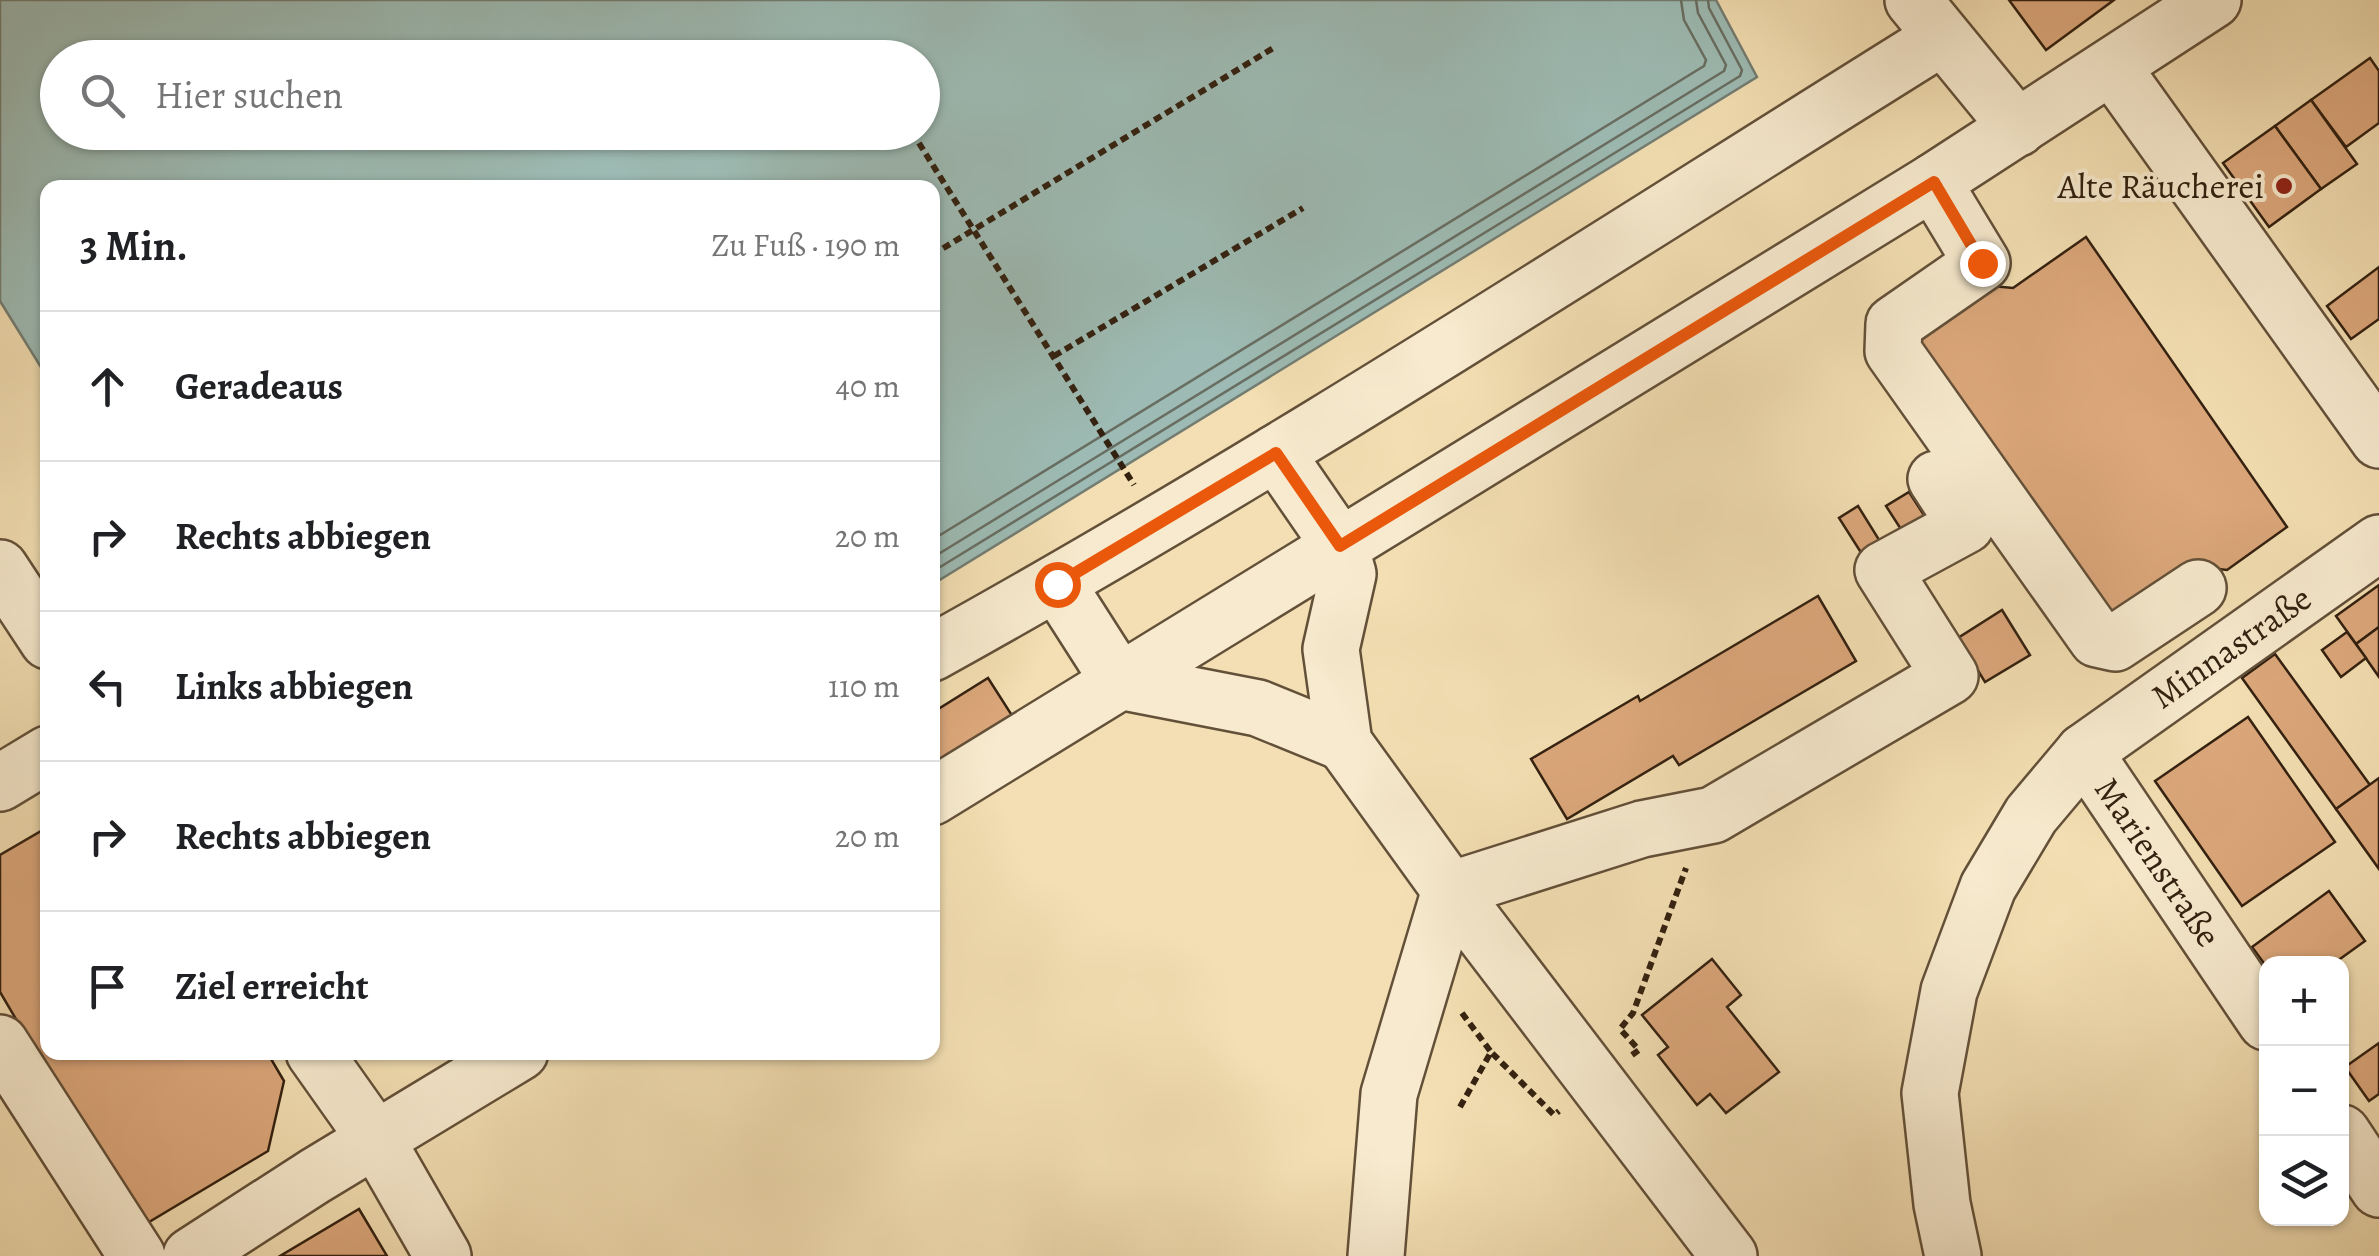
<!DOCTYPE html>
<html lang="de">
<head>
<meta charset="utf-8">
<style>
	:root { --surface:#fff; --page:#f6f6f6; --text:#202124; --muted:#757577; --line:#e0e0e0 }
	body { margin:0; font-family:Alegreya,serif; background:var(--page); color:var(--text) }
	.controls { position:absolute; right:30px; bottom:30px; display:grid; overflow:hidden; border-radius:20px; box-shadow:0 2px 8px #0004 }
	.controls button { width:90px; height:90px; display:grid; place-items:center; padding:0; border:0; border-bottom:2px solid var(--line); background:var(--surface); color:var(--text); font:50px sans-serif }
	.stop { position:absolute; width:30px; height:30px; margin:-22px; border:8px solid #ea580c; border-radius:50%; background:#fff }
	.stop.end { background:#ea580c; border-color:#fff; box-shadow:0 2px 10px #0008 }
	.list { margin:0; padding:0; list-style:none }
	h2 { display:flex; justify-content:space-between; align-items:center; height:130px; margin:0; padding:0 40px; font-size:42px }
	h2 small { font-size:32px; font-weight:400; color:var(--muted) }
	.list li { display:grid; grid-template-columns:65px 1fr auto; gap:30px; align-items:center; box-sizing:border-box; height:150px; padding:0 40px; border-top:2px solid var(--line) }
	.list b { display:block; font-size:38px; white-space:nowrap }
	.list em { font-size:32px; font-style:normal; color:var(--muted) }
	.icon { flex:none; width:55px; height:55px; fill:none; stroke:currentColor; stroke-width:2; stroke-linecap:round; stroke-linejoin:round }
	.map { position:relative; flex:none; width:2379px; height:1256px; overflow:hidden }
	.search { position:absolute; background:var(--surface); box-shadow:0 2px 8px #0004; left:40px; top:40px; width:900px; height:110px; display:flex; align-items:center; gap:25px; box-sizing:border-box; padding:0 35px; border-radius:55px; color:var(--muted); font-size:38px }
	.panel { position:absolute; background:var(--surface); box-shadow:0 2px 8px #0004; left:40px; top:180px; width:900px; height:880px; border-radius:20px }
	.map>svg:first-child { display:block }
	.water { fill:#9dbbb4; stroke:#737d72; stroke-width:2.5; fill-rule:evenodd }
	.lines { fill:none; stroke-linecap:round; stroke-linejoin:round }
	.shore { stroke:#686e62; stroke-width:2.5 }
	.building { fill:#dba77b; stroke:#332110; stroke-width:2.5 }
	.minor-casing { stroke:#635039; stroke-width:60 }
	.path { stroke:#332110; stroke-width:6; stroke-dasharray:8 5; stroke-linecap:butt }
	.minor { stroke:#f7eace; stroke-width:55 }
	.route { stroke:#ea580c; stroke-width:12 }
	.poi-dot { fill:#8f2418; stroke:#f7eace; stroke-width:4 }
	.labels { text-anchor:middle; stroke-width:8; stroke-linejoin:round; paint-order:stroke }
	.poi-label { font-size:35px; fill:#332110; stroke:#f7eace; text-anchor:end }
	.street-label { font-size:35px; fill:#332110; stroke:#f7eace }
</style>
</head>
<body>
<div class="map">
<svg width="2379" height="1256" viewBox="0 0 2379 1256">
	<rect width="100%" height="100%" fill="#f3dfb3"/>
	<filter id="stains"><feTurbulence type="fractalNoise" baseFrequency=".002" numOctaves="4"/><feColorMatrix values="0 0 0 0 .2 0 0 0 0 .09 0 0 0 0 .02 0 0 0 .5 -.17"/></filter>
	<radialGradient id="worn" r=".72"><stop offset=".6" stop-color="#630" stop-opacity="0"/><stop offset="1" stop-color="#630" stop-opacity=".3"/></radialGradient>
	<path class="water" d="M0 0H1716L1757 77 933 584 932 188H48L47 377 0 301ZM58 58H922V132H58Z"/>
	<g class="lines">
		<g class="shore">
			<polyline points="932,540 1704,66 1706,60 1684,20 1681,0"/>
			<polyline points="932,558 1724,71 1726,65 1698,13 1696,0"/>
			<polyline points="932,572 1740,76 1742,70 1709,8 1708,0"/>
		</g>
	</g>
	<g class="building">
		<polygon points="2009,0 2114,0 2046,50"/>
		<polygon points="2370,58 2379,71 2379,123 2346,147 2311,100"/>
		<polygon points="2311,100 2357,164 2321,189 2275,126"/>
		<polygon points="2275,126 2321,189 2269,227 2223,163"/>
		<polygon points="2086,237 2287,527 2227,570 2184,565 2111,617 1905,335 1981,285 2013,288"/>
		<polygon points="2379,267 2379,319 2351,339 2327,306"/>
		<polygon points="1909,492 1929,523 1906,537 1886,506"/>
		<polygon points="1858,506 1886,551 1867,562 1839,518"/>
		<polygon points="2379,585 2379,627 2356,644 2336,616"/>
		<polygon points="1818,596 1856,661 1679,765 1673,756 1567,819 1531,759 1638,696 1640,701"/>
		<polygon points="2002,610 2030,655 1985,682 1958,638"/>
		<polygon points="2379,627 2379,677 2356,644"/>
		<polygon points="2347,632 2366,658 2341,677 2322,650"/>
		<polygon points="2275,654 2370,785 2336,809 2242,678"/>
		<polygon points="988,678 1013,717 939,764 932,753 932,713"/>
		<polygon points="2248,717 2335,842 2242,906 2155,781"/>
		<polygon points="2379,778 2379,869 2336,809"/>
		<polygon points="48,827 48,1052 267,1052 284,1081 268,1151 139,1228 0,992 0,855"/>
		<polygon points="2329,891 2365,941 2333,964 2266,964 2266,966 2252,947"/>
		<polygon points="1712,959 1741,995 1727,1007 1779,1072 1726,1113 1710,1094 1697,1105 1658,1055 1668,1047 1642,1015"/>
		<polygon points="2379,1043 2379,1094 2369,1101 2345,1067"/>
		<polygon points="359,1209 387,1256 280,1256"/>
	</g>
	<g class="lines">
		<g class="minor-casing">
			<g id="minor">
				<polyline points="1913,0 2018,128"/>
				<polyline points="2113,68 2379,440"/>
				<polyline points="1933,182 1982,263 1894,324 1893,351 2097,639 2115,643 2198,588"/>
				<polyline points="1276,453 1340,546 1348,574 1331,649 1344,743 1450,890 1729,1256"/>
				<polyline points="0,568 48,641"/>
				<polyline points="1057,584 1119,681 1258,708 1344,743"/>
				<path d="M932 653C1277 462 1607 246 1941 38"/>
				<polyline points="2084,752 2266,1022"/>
				<polyline points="0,783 48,754"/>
				<polyline points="932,797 1933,182 2213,0"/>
				<polyline points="0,1043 137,1256"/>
				<polyline points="314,1052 377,1141 443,1256"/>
				<polyline points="2342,1133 2379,1189"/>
				<polyline points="191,1256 315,1176 520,1052"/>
				<polyline points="1376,1256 1389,1094 1450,890 1642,829 1713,815 1950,676 1883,570 1966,525 1936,479"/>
				<polyline points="1953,1256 1942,1204 1930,1093 1949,991 1988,887 2031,815 2084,752 2379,543"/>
			</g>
		</g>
		<g class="path">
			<polyline points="912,132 1134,485"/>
			<polyline points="932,255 1275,47"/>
			<polyline points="1054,356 1303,208"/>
			<polyline points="1462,1013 1491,1052"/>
			<polyline points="1632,1055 1639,1050 1620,1029 1633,1013 1686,868"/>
			<polyline points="1460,1107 1491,1052 1554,1115 1559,1111"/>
		</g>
		<use href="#minor" class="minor"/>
	</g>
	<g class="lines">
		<polyline class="route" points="1057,584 1276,453 1340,546 1934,182 1982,263"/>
	</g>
	<circle class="poi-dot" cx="2284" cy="186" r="10"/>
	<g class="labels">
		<g class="poi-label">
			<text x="2264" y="198">Alte Räucherei</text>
		</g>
		<g class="street-label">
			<text transform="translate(2231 647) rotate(-35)" y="12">Minnastraße</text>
			<text transform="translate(2158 862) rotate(56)" y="12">Marienstraße</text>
		</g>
	</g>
	<rect width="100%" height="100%" filter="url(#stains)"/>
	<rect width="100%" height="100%" fill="url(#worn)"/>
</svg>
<div class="controls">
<button>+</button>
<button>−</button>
<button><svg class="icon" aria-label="layers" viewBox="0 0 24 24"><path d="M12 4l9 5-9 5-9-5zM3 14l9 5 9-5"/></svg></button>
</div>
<div class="stop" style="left:1057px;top:584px"></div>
<div class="stop end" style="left:1982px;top:263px"></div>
<div class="search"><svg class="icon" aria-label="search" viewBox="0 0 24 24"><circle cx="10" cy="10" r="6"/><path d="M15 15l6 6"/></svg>Hier suchen</div>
<section class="panel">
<h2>3 Min.<small>Zu Fuß · 190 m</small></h2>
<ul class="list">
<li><svg class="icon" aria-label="ahead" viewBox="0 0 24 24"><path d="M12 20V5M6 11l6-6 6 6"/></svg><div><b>Geradeaus</b></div><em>40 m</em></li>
<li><svg class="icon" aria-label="right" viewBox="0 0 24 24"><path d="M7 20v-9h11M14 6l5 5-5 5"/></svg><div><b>Rechts abbiegen</b></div><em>20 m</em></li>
<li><svg class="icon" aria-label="left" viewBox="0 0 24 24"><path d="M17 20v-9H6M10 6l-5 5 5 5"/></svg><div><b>Links abbiegen</b></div><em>110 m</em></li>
<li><svg class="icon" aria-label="right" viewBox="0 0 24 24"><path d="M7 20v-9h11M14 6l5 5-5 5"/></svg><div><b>Rechts abbiegen</b></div><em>20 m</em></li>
<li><svg class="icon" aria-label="arrive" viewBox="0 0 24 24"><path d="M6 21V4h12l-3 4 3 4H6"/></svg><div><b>Ziel erreicht</b></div></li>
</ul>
</section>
</div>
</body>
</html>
